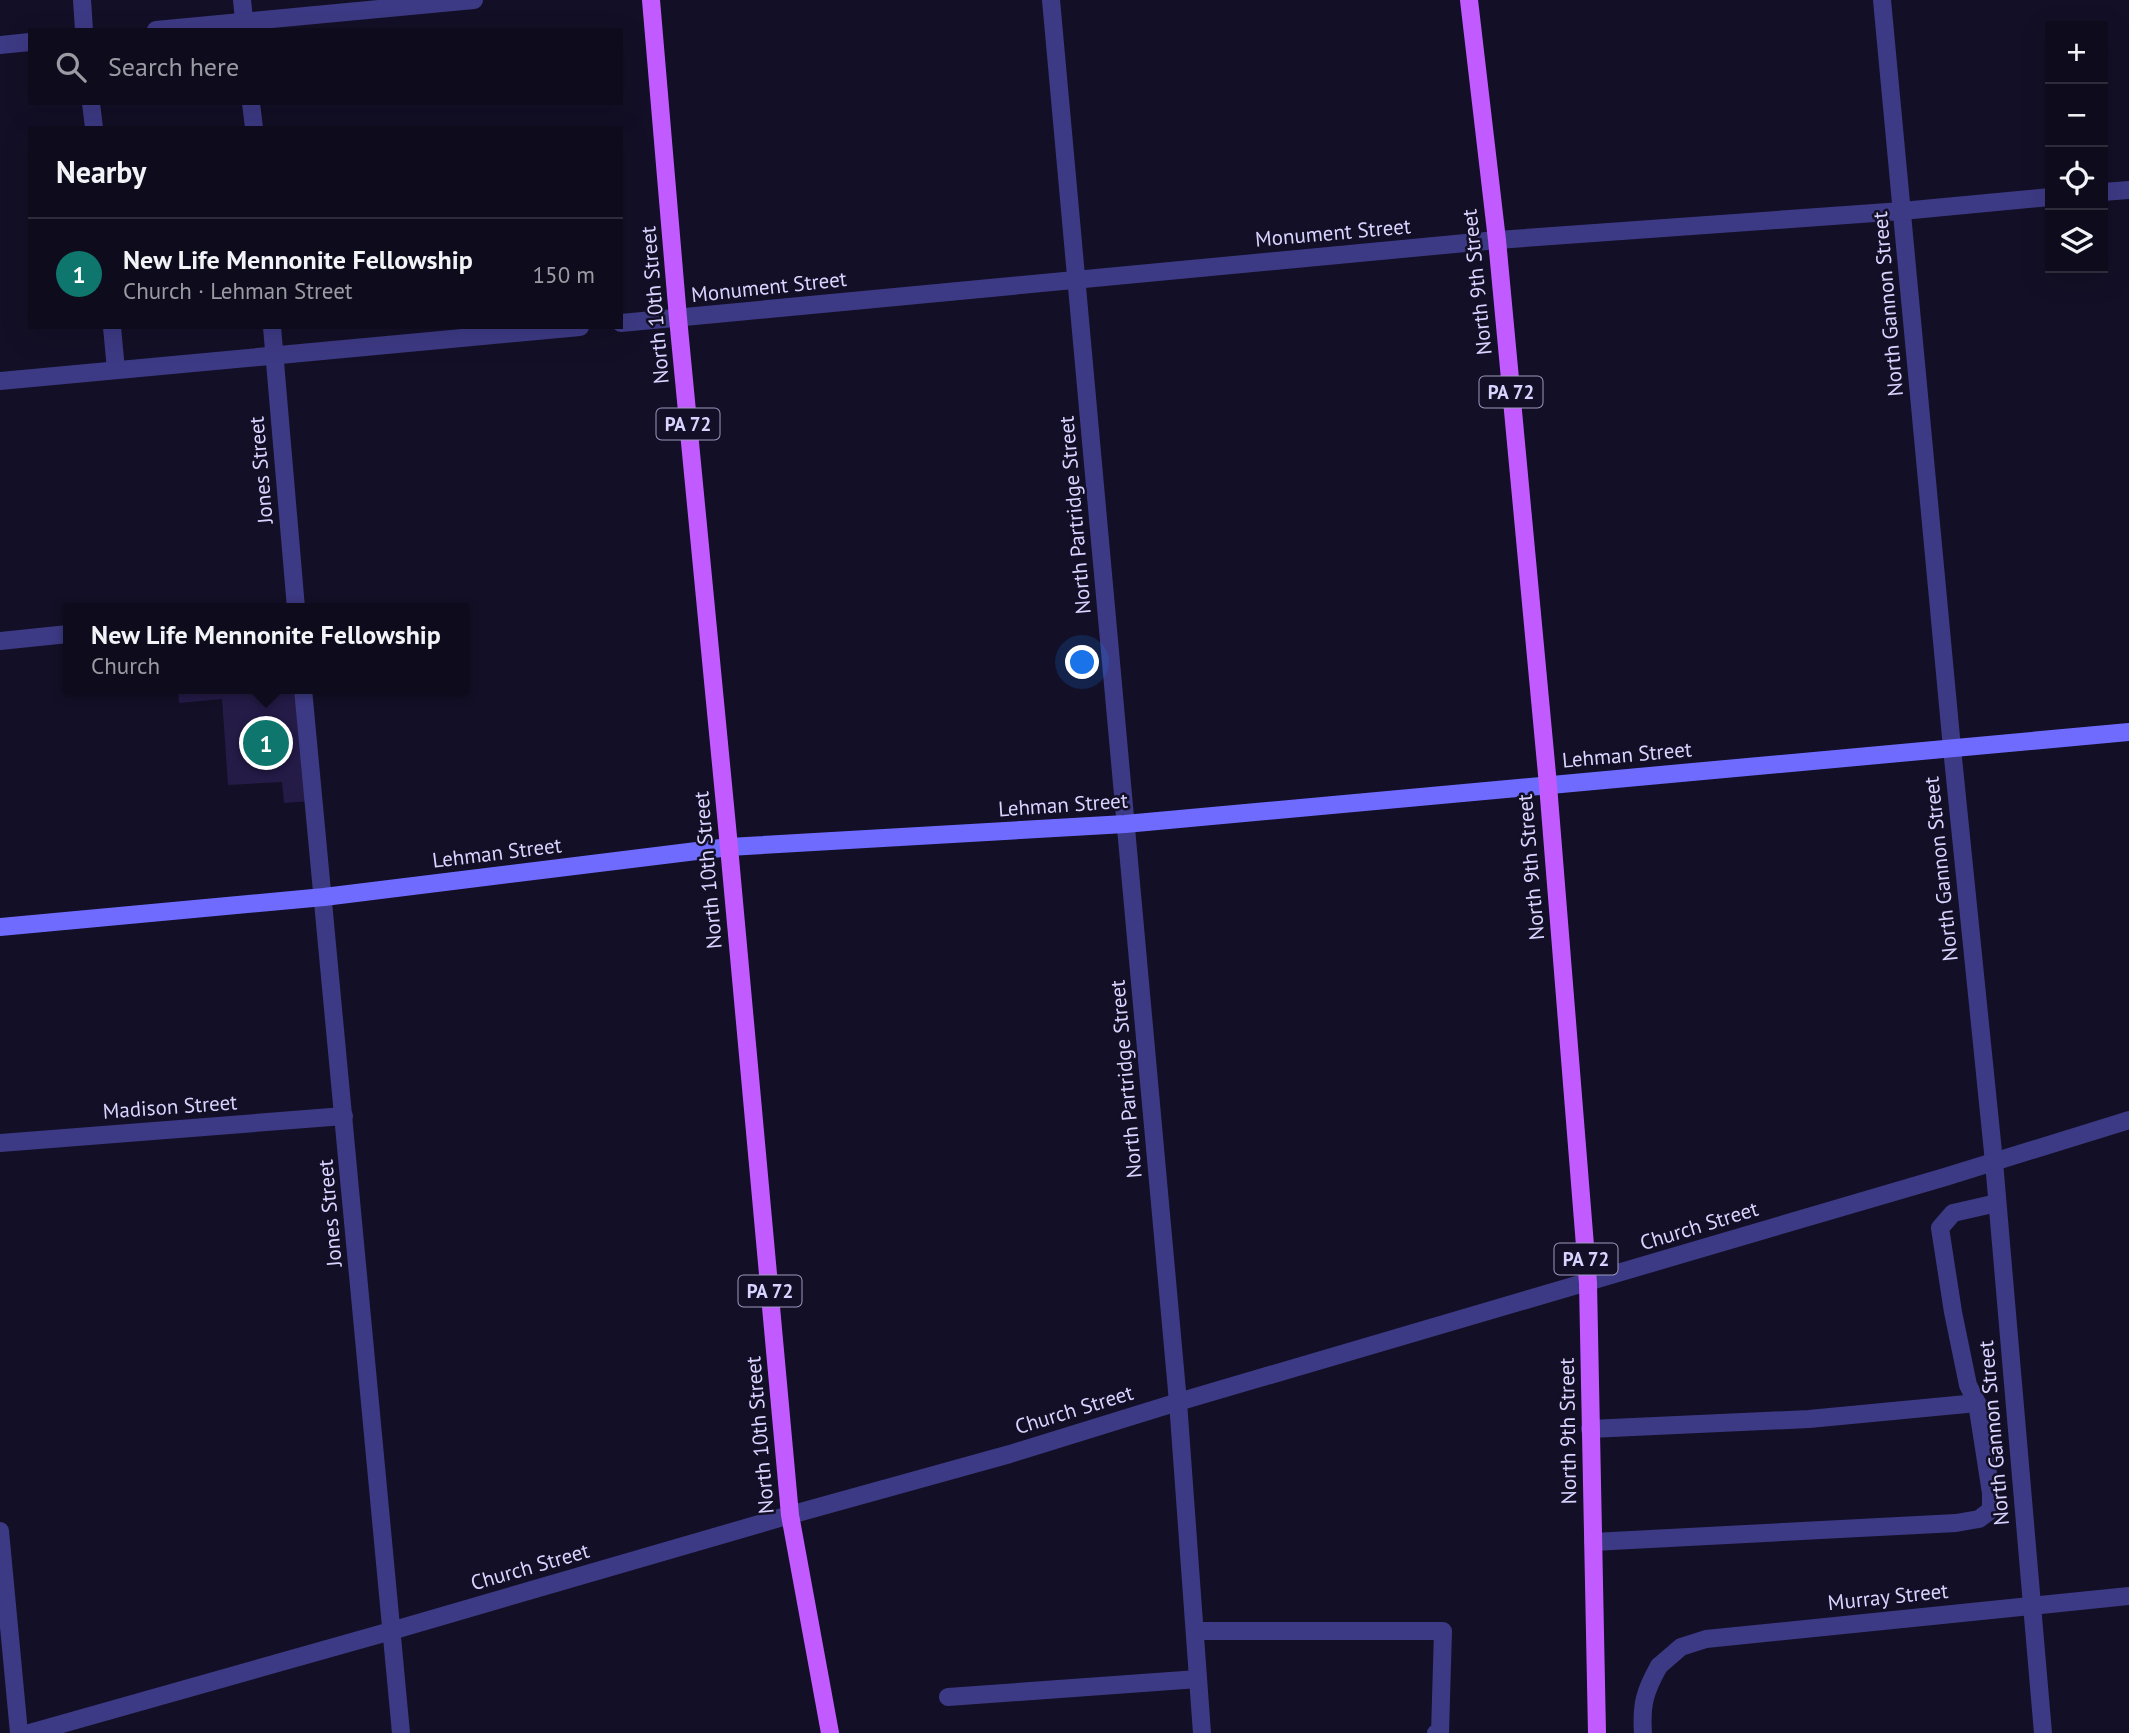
<!DOCTYPE html>
<html lang="en">
<head>
<meta charset="utf-8">
<style>
	:root { --surface:#0e0b1c; --page:#1c1929; --text:#f1f3f6; --muted:#9b9ba3; --line:#2e2b3b; --accent:#0f766e }
	body { margin:0; font-family:"PT Sans",sans-serif; background:var(--page); color:var(--text) }
	.controls { position:absolute; right:21px; top:21px; display:grid; overflow:hidden; border-radius:0px; box-shadow:0 7px 28px #0002 }
	.controls button { width:63px; height:63px; display:grid; place-items:center; padding:0; border:0; border-bottom:2px solid var(--line); background:var(--surface); color:var(--text); font:35px sans-serif }
	.you { position:absolute; left:1083px; top:663px; width:24px; height:24px; margin:-18px; border:5px solid #fff; border-radius:50%; background:#1a73e8; box-shadow:0 0 0 10px #1a73e833 }
	.badge { display:grid; place-items:center; width:46px; height:46px; border-radius:50%; background:var(--accent); color:#fff; font-size:23px; font-weight:700 }
	.pin { position:absolute; translate:-50% -50%; border:4px solid #fff; box-shadow:0 2px 7px #0006 }
	.popup { position:absolute; left:63px; top:603px; width:406px; height:91px; box-sizing:border-box; display:grid; place-content:center; border-radius:0px; background:var(--surface); filter:drop-shadow(0 2px 5px #0005); font-size:23px; white-space:nowrap; color:var(--muted) }
	.popup b { font-size:26px; color:var(--text) }
	.popup::after { content:''; position:absolute; left:50%; top:100%; margin-left:-14px; border:14px solid transparent; border-top-color:var(--surface) }
	.list { margin:0; padding:0; list-style:none }
	h2 { display:flex; justify-content:space-between; align-items:center; height:91px; margin:0; padding:0 28px; font-size:30px }
	h2 small { font-size:23px; font-weight:400; color:var(--muted) }
	.list li { display:grid; grid-template-columns:46px 1fr auto; gap:21px; align-items:center; box-sizing:border-box; height:112px; padding:0 28px; border-top:2px solid var(--line) }
	.list b { display:block; font-size:26px; white-space:nowrap }
	.list p { margin:0; font-size:23px; white-space:nowrap; color:var(--muted) }
	.list em { font-size:23px; font-style:normal; color:var(--muted) }
	.icon { flex:none; width:38px; height:38px; fill:none; stroke:currentColor; stroke-width:2; stroke-linecap:round; stroke-linejoin:round }
	.map { position:relative; flex:none; width:2129px; height:1733px; overflow:hidden }
	.search { position:absolute; background:var(--surface); box-shadow:0 7px 28px #0002; left:28px; top:28px; width:595px; height:77px; display:flex; align-items:center; gap:18px; box-sizing:border-box; padding:0 24px; border-radius:0px; color:var(--muted); font-size:26px }
	.panel { position:absolute; background:var(--surface); box-shadow:0 7px 28px #0002; left:28px; top:126px; width:595px; height:203px; border-radius:0px }
	.map>svg:first-child { display:block }
	.building { fill:#241b47 }
	.lines { fill:none; stroke-linecap:round; stroke-linejoin:round }
	.service { stroke:#3d3a85; stroke-width:18 }
	.minor { stroke:#3d3a85; stroke-width:18 }
	.secondary { stroke:#6f6bff; stroke-width:18 }
	.primary { stroke:#c25bff; stroke-width:18 }
	.labels { text-anchor:middle; stroke-width:5; stroke-linejoin:round; paint-order:stroke }
	.shield { fill:#130f26; stroke:#9e99be; stroke-width:2 }
	.shield-label { font-size:19px; font-weight:bold; fill:#d9d4ff }
	.street-label { font-size:21px; fill:#d9d4ff; stroke:#130f26 }
</style>
</head>
<body>
<div class="map">
<svg width="2129" height="1733" viewBox="0 0 2129 1733">
	<rect width="100%" height="100%" fill="#130f26"/>
	<polygon class="building" points="178,689 301,689 312,801 284,803 282,782 228,785 222,699 179,703"/>
	<g class="lines">
		<g class="service">
			<polyline points="82,0 84,30"/>
			<polyline points="242,0 245,30"/>
			<polyline points="1051,0 1178,1402 1202,1733"/>
			<polyline points="1882,0 1952,748 1994,1162 2043,1733"/>
			<polyline points="91,103 94,128"/>
			<polyline points="251,103 254,128"/>
			<polyline points="2103,192 2129,190"/>
			<polyline points="621,323 1497,240 1902,211 2050,197"/>
			<polyline points="112,327 116,370"/>
			<polyline points="272,327 296,608"/>
			<polyline points="0,381 580,327"/>
			<polyline points="0,641 68,634"/>
			<polyline points="303,689 401,1733"/>
			<polyline points="0,1143 344,1116"/>
			<polyline points="1590,1429 1809,1419 1977,1403"/>
			<polyline points="1593,1542 1956,1523 1979,1519 1991,1510 1991,1493 1977,1403 1968,1385 1953,1312 1940,1228 1953,1213 1997,1203"/>
			<polyline points="1195,1631 1443,1631 1440,1733 1436,1733"/>
			<polyline points="1659,1666 1681,1647 1706,1639 2129,1596"/>
			<polyline points="948,1697 1198,1679"/>
		</g>
		<g class="minor">
			<polyline points="156,30 474,0"/>
			<polyline points="0,45 30,42"/>
			<polyline points="0,1531 19,1733"/>
			<polyline points="30,1733 391,1631 790,1515 1010,1454 1178,1402 1945,1177 2129,1120"/>
			<path d="M1643 1733C1641 1704 1645 1691 1659 1666"/>
		</g>
		<polyline class="secondary" points="0,927 324,897 729,847 1125,824 2129,732"/>
		<g class="primary">
			<polyline points="651,0 678,318 729,847 790,1515 830,1733"/>
			<polyline points="1469,0 1497,240 1548,785 1588,1283 1597,1733"/>
		</g>
	</g>
	<g class="labels">
		<g class="shield">
			<rect x="1479.5" y="376.5" width="63" height="31" rx="5"/>
			<rect x="656.5" y="408.5" width="63" height="31" rx="5"/>
			<rect x="1554.5" y="1243.5" width="63" height="31" rx="5"/>
			<rect x="738.5" y="1275.5" width="63" height="31" rx="5"/>
		</g>
		<g class="shield-label">
			<text x="1511" y="399">PA 72</text>
			<text x="688" y="431">PA 72</text>
			<text x="1586" y="1266">PA 72</text>
			<text x="770" y="1298">PA 72</text>
		</g>
		<g class="street-label">
			<text transform="translate(1333 233) rotate(-5)" y="7">Monument Street</text>
			<text transform="translate(1477 282) rotate(-96)" y="7">North 9th Street</text>
			<text transform="translate(769 287) rotate(-6)" y="7">Monument Street</text>
			<text transform="translate(1888 304) rotate(-95)" y="7">North Gannon Street</text>
			<text transform="translate(655 305) rotate(-95)" y="7">North 10th Street</text>
			<text transform="translate(261 470) rotate(-95)" y="7">Jones Street</text>
			<text transform="translate(1075 515) rotate(-95)" y="7">North Partridge Street</text>
			<text transform="translate(1627 755) rotate(-5)" y="7">Lehman Street</text>
			<text transform="translate(1063 805) rotate(-4)" y="7">Lehman Street</text>
			<text transform="translate(497 853) rotate(-7)" y="7">Lehman Street</text>
			<text transform="translate(1531 867) rotate(-95)" y="7">North 9th Street</text>
			<text transform="translate(1941 869) rotate(-96)" y="7">North Gannon Street</text>
			<text transform="translate(708 870) rotate(-95)" y="7">North 10th Street</text>
			<text transform="translate(1126 1079) rotate(-95)" y="7">North Partridge Street</text>
			<text transform="translate(170 1107) rotate(-4)" y="7">Madison Street</text>
			<text transform="translate(330 1213) rotate(-95)" y="7">Jones Street</text>
			<text transform="translate(1699 1226) rotate(-17)" y="7">Church Street</text>
			<text transform="translate(1074 1410) rotate(-17)" y="7">Church Street</text>
			<text transform="translate(1568 1431) rotate(-91)" y="7">North 9th Street</text>
			<text transform="translate(1994 1433) rotate(-95)" y="7">North Gannon Street</text>
			<text transform="translate(760 1435) rotate(-95)" y="7">North 10th Street</text>
			<text transform="translate(530 1567) rotate(-16)" y="7">Church Street</text>
			<text transform="translate(1888 1597) rotate(-6)" y="7">Murray Street</text>
		</g>
	</g>
</svg>
<div class="controls">
<button>+</button>
<button>−</button>
<button><svg class="icon" aria-label="locate" viewBox="0 0 24 24"><circle cx="12" cy="12" r="6"/><path d="M12 2v4M12 18v4M2 12h4M18 12h4"/></svg></button>
<button><svg class="icon" aria-label="layers" viewBox="0 0 24 24"><path d="M12 4l9 5-9 5-9-5zM3 14l9 5 9-5"/></svg></button>
</div>
<div class="you"></div>
<div class="pin badge" style="left:266px;top:743px">1</div>
<div class="popup"><b>New Life Mennonite Fellowship</b>Church</div>
<div class="search"><svg class="icon" aria-label="search" viewBox="0 0 24 24"><circle cx="10" cy="10" r="6"/><path d="M15 15l6 6"/></svg>Search here</div>
<section class="panel">
<h2>Nearby<small></small></h2>
<ul class="list">
<li><span class="badge">1</span><div><b>New Life Mennonite Fellowship</b><p>Church · Lehman Street</p></div><em>150 m</em></li>
</ul>
</section>
</div>
</body>
</html>
